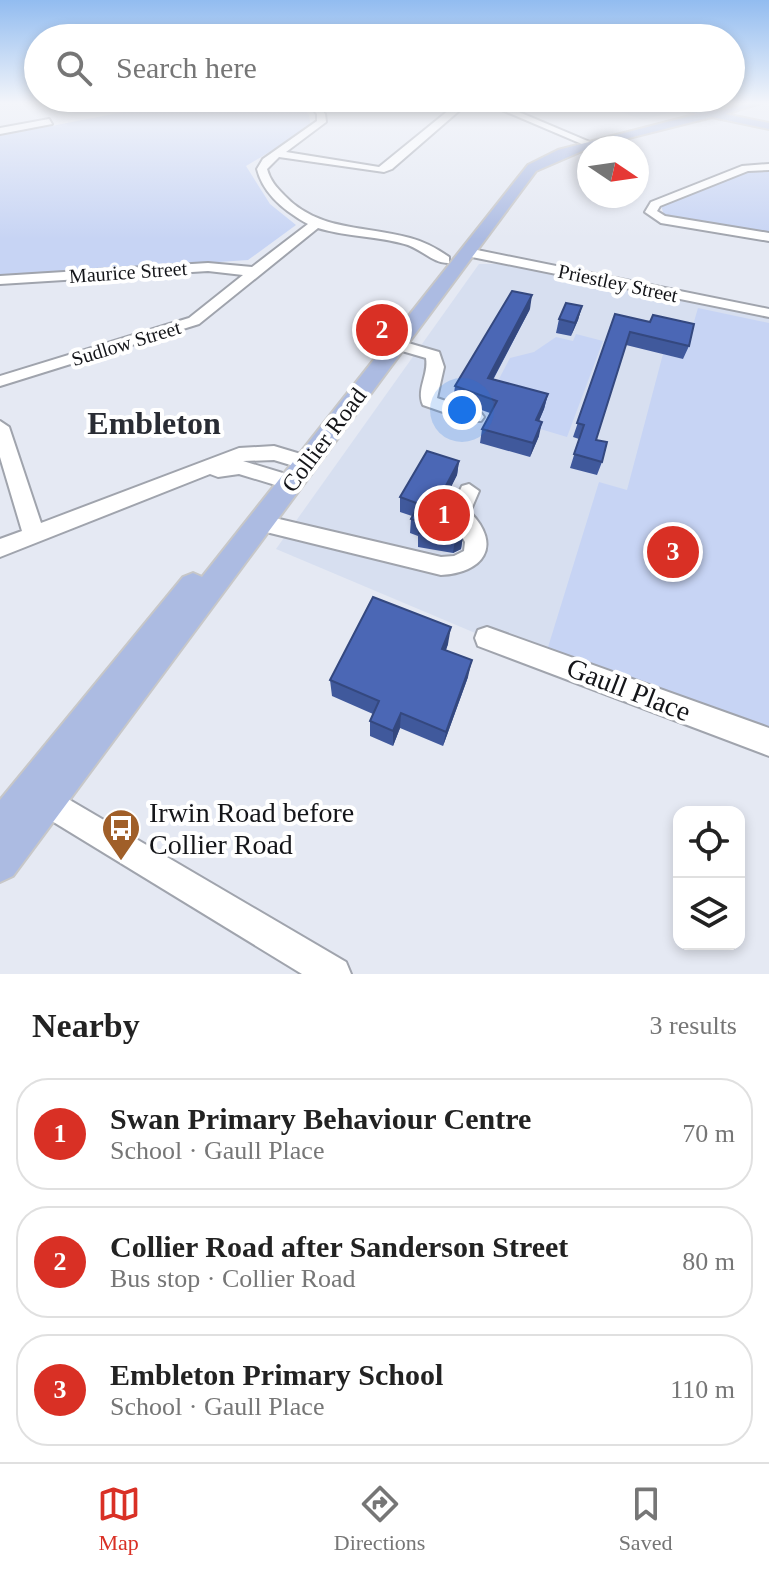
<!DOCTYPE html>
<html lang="en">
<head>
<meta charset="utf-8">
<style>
	:root { --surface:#fff; --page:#f2f2f2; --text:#222; --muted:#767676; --line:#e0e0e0; --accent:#d93025 }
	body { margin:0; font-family:Georgia,serif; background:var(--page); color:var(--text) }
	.controls { position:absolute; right:24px; bottom:24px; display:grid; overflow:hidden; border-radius:16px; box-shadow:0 4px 12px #0003 }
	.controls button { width:72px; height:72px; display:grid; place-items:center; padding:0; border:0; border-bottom:2px solid var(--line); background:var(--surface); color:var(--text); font:40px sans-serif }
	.compass { position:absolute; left:577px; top:136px; width:72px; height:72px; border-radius:50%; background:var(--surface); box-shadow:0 4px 12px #0003; rotate:103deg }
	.you { position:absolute; left:462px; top:410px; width:28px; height:28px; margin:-20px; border:6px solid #fff; border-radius:50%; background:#1a73e8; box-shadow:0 0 0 12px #1a73e833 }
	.badge { display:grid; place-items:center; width:52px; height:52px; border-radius:50%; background:var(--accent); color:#fff; font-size:26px; font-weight:700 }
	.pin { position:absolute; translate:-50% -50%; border:4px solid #fff; box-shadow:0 2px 8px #0006 }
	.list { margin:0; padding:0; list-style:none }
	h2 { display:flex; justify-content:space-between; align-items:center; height:104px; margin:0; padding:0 32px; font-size:34px }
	h2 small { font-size:26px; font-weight:400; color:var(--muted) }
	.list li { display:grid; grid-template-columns:52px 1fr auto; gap:24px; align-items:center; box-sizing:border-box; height:112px; margin:0 16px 16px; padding:0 16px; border:2px solid var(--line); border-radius:32px }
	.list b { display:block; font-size:30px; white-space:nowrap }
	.list p { margin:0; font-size:26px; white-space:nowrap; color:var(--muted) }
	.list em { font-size:26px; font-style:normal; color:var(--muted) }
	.icon { flex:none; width:44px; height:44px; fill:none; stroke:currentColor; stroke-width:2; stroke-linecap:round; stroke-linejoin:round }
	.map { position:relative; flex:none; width:769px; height:974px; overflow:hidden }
	.search { position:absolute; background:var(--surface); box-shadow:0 4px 12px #0003; left:24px; right:24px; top:24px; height:88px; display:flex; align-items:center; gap:20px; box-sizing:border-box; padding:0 28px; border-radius:44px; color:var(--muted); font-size:30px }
	.sheet { height:488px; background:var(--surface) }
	nav { display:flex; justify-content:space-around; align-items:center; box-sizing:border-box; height:112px; border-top:2px solid var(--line); background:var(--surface); font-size:22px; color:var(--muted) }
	nav a { display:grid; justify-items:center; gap:4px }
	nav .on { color:var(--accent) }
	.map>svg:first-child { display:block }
	.built { fill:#d7dff0 }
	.green { fill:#c7d4f4 }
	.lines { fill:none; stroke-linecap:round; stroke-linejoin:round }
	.minor-casing { stroke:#a0a4ad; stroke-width:4 }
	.major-casing { stroke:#c7c7c8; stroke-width:4 }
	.minor { fill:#fff; fill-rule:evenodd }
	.major { fill:#acbbe2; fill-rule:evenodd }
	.wall { fill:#40599c }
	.shaded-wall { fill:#34487f }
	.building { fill:#4b67b5; stroke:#34487f; stroke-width:2 }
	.labels { text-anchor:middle; stroke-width:8; stroke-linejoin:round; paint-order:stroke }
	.far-street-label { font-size:20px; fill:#141519; stroke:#fff }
	.street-label { font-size:24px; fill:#141519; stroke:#fff }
	.near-street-label { font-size:28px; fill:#141519; stroke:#fff }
	.near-poi-label { font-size:28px; fill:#141519; stroke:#fff; text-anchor:start }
	.district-label { font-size:32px; font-weight:bold; fill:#292c34; stroke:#fff }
</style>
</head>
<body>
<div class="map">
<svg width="769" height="974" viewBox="0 0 769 974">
	<rect width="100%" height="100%" fill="#e5e9f3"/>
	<g class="built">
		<polygon points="546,102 638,102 672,112 643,120 604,106 568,111"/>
		<polygon points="479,264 530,264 769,314 769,742 487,638 276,549"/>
	</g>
	<g class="green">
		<polygon points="175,102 297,102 309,115 311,127 246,166 270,204 296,225 248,260 0,277 0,136"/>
		<polygon points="753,170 769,170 769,233 664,215 661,206"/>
		<polygon points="698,308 769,323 769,742 545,657 599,482 627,490 663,354 683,359"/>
		<polygon points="576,334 603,341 567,437 537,428 544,409 491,394 510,358 534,352 556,337 573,341"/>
	</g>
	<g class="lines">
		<g class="minor-casing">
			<g id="minor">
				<path d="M307 102H316L325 114 326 122 286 152 379 167 454 106 482 102 460 110 392 169 384 172 279 157 267 169C270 180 276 187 284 195 319 232 364 225 410 238 425 242 436 248 449 257V263C435 264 422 250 408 245 379 236 347 237 318 228L199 324 0 386V376L189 318 243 275 208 271 0 284V276L208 263 252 267 308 224C286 212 263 194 257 169L263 159 317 121V114Z"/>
				<polygon points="483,102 495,102 597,145 589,147"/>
				<polygon points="49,119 52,124 0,134 0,128"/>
				<polygon points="769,164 769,170 748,171 660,206 657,211 665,216 769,233 769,241 661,223 645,212 651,202 742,166"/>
				<polygon points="467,248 769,309 769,317 462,255 461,252"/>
				<path d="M384 336 439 352 444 367 437 398 481 413 484 417 481 421H469L423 405C416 389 429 375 426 358L378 344V338Z"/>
				<polygon points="0,421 9,427 41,523 239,448 274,446 314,458 317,463 307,470 274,460 243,461 299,478 302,483 292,490 239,474 218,477 210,474 0,557 0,539 22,531 0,457"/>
				<path d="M469 484 479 491 470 512C503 546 483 573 441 575L262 531 255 529 251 523 255 517 262 515 441 557 454 556 464 551 465 542 449 514 462 486Z"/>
				<polygon points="487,627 769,728 769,756 478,646 475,638 478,630"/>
				<polygon points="39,782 346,962 351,974 302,974 29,807 24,797 29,787"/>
			</g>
		</g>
		<g class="major-casing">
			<path id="major" d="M648 102C670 102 692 112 713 111 730 110 746 102 764 102L725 114 769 123V129L712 117 589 148 536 171 13 876 0 882V800L183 577 193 573 202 577 528 165 558 150 698 114Z"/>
		</g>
		<use href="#minor" class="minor"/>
		<use href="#major" class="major"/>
	</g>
	<g class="wall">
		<polygon points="582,306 578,320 571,336 556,333 559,319"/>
		<polygon points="530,309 493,380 548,394 544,409 539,421 539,436 530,457 480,443 482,429 490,413 453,400 455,386"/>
		<polygon points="615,314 689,346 683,359 626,345 596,440 602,462 597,475 570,468 579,439 573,437"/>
		<polygon points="459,461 457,475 435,518 464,529 461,549 453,553 418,547 418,536 410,533 411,519 412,516 400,512 400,497"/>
		<polygon points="448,644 446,650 468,677 443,746 400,728 393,746 370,736 370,721 373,714 332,696 330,680"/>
	</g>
	<g class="shaded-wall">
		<polygon points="532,295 530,309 486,392 488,378"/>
		<polygon points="582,306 578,320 571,336 575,323"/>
		<polygon points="548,394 544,409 533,435 536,420"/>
		<polygon points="542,422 539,436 530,457 533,443"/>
		<polygon points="459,461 457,475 429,531 430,516"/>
		<polygon points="463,535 461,549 453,553 455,539"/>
		<polygon points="451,627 448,644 440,665 442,649"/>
		<polygon points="472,660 468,677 443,746 446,732"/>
		<polygon points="401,713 400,728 393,746 393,731"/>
	</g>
	<g class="building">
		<polygon points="512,291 532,295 488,378 548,394 536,420 542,422 533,443 482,429 497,401 455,386"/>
		<polygon points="566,303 582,306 575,323 559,319"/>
		<polygon points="615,314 650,322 653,315 694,324 689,346 630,332 596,440 607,442 602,462 574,454 584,425 577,423"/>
		<polygon points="427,451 459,461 430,516 464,529 463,535 455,539 419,533 424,523 411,519 419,504 400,497"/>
		<polygon points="373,597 451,627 442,649 472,660 446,732 401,713 393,731 370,721 379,701 330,680"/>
	</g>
	<linearGradient id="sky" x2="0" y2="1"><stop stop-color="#92bcf0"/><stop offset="0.43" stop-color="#f3f5fa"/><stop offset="1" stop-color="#f3f5fa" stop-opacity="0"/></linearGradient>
	<rect width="769" height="239" fill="url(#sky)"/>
	<defs>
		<g id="bus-pin" transform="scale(2)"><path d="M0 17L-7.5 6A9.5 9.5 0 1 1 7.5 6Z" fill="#a05f29" stroke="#fff"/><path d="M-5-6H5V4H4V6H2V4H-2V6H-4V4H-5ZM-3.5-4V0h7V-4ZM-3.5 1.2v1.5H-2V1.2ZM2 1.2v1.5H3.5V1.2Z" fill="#fff"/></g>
	</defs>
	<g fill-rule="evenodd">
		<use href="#bus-pin" x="121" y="828"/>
	</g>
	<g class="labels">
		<g class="far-street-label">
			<text transform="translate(128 272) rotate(-4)" y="7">Maurice Street</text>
			<text transform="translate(618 283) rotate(12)" y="7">Priestley Street</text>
			<text transform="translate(126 343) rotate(-17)" y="7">Sudlow Street</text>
		</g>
		<g class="street-label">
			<text transform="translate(324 440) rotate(-53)" y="8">Collier Road</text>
		</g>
		<g class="near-street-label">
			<text transform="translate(629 689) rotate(21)" y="10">Gaull Place</text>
		</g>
		<g class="near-poi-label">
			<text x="149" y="822">Irwin Road before<tspan x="149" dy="32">Collier Road</tspan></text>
		</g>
		<g class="district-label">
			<text x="154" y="434">Embleton</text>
		</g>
	</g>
</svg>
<div class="controls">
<button><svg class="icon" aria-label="locate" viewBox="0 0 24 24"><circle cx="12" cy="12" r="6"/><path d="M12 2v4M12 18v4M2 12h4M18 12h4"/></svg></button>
<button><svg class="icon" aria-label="layers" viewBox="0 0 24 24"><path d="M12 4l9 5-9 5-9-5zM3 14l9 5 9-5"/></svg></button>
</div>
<svg class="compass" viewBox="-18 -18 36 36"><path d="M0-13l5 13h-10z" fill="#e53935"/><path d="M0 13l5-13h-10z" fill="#767676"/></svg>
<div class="you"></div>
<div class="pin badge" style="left:444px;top:515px">1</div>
<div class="pin badge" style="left:382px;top:330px">2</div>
<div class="pin badge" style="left:673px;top:552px">3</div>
<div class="search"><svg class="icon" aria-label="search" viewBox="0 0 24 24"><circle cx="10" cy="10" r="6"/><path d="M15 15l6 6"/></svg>Search here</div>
</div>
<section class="sheet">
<h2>Nearby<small>3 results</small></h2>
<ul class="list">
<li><span class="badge">1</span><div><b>Swan Primary Behaviour Centre</b><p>School · Gaull Place</p></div><em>70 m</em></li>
<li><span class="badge">2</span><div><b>Collier Road after Sanderson Street</b><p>Bus stop · Collier Road</p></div><em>80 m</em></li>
<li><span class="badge">3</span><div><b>Embleton Primary School</b><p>School · Gaull Place</p></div><em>110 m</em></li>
</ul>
</section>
<nav>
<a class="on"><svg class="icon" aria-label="map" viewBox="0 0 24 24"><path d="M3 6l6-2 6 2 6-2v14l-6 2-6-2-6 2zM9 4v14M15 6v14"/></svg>Map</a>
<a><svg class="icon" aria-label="directions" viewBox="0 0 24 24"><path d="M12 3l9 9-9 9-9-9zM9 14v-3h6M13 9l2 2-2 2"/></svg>Directions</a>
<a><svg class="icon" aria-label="saved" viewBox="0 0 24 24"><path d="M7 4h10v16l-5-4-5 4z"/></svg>Saved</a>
</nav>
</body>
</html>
